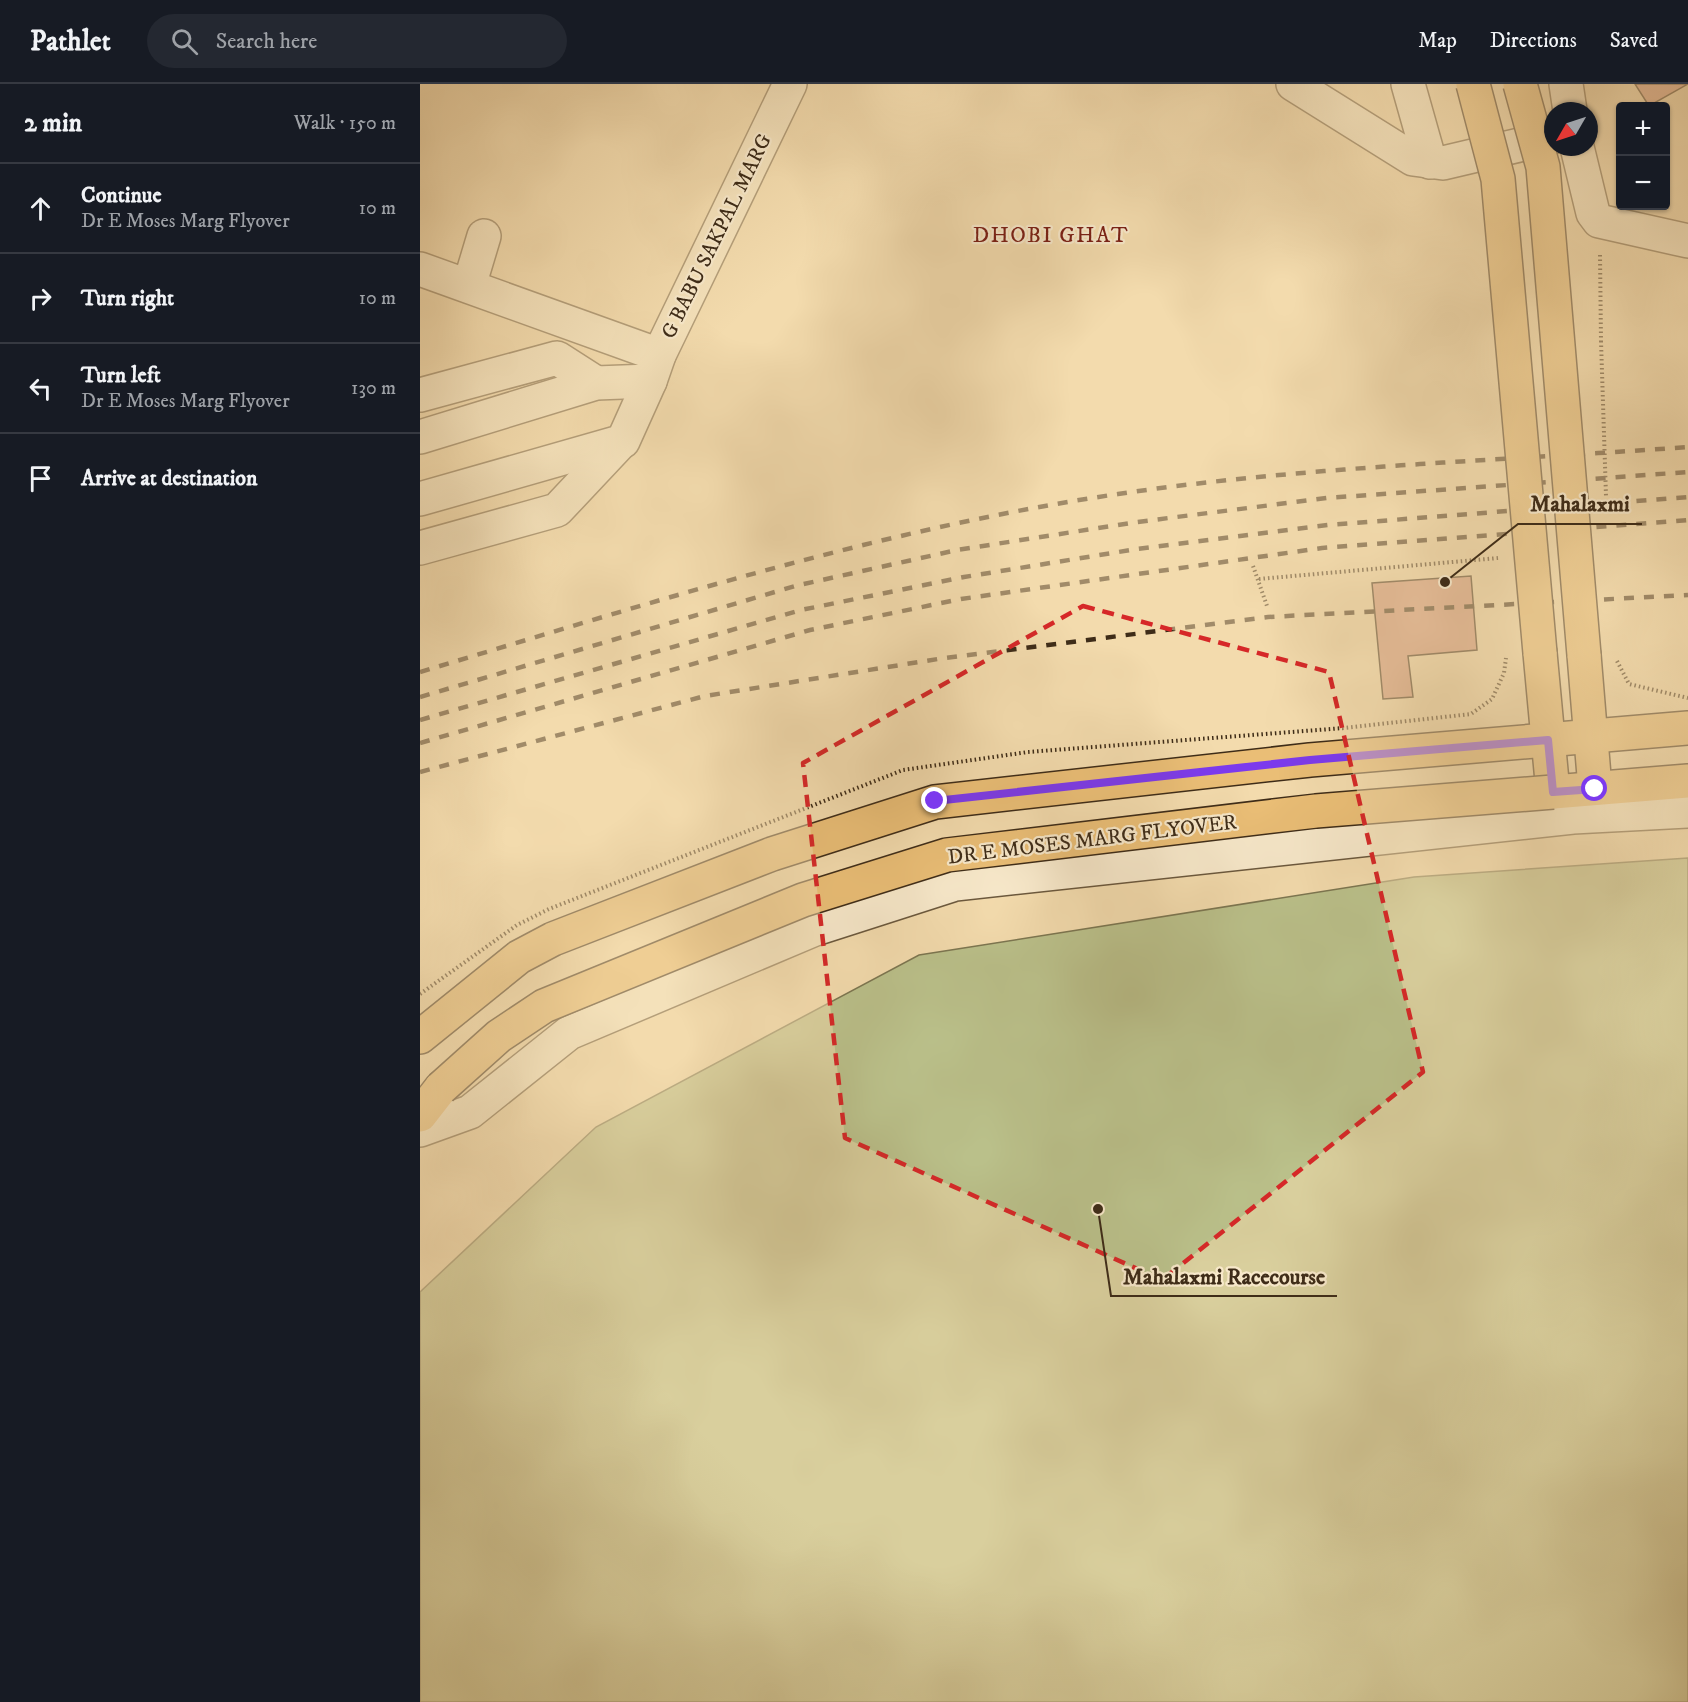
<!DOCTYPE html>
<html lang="en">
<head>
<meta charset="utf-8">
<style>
	:root { --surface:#171b24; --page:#242831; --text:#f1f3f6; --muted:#9ea1a6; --line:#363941 }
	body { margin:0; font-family:"IM FELL DW Pica",serif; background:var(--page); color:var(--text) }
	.controls { position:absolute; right:18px; top:18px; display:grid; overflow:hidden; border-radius:6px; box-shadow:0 2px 4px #0004 }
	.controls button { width:54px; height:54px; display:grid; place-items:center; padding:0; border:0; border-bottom:2px solid var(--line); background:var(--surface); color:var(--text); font:30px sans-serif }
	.compass { position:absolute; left:1124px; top:18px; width:54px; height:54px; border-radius:50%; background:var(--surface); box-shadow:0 2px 4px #0004; rotate:231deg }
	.stop { position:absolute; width:18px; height:18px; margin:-14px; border:4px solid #7c3aed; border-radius:50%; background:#fff }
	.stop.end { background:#7c3aed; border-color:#fff; box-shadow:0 2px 6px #0008 }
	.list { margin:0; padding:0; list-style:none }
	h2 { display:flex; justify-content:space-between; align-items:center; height:78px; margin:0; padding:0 24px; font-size:26px }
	h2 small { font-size:20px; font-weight:400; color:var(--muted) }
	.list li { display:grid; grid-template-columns:39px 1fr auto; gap:18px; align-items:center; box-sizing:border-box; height:90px; padding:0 24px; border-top:2px solid var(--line) }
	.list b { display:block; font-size:22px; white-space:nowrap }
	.list p { margin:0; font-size:20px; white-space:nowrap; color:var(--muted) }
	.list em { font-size:20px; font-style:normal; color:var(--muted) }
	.icon { flex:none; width:33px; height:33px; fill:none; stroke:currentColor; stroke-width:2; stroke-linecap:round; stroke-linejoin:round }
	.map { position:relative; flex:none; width:1268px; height:1618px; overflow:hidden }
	header { display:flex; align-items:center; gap:36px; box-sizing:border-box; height:84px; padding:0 30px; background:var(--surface); border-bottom:2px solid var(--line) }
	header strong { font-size:28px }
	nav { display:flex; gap:33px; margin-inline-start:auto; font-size:21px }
	.search { width:420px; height:54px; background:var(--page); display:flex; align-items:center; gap:15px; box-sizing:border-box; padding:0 21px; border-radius:33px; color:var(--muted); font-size:22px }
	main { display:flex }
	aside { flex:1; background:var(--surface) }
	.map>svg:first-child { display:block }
	.green { fill:#bac08a; stroke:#7c7651; stroke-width:1.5 }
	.building { fill:#d7997e; stroke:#3e2c18; stroke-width:1.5 }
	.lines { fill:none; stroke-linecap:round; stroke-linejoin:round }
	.minor-casing { stroke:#6b583d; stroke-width:36 }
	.major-casing { stroke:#3e2c18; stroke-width:36 }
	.path { stroke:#3e2c18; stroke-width:4; stroke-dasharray:1.5 3; stroke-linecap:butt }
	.minor { stroke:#f7e8ca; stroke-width:33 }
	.major { stroke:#eabe76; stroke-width:33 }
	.rail { stroke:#3e2c18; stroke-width:4.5; stroke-dasharray:10 10; stroke-linecap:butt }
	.major-bridge-casing { stroke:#3e2c18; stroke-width:36; stroke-linecap:butt }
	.path-bridge { stroke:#3e2c18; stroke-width:4; stroke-dasharray:1.5 3; stroke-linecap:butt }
	.major-bridge { stroke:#eabe76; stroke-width:33 }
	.route { stroke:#7c3aed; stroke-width:8 }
	.marked { fill:none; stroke:#d62828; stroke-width:4.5; stroke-dasharray:12 8; stroke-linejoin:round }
	.labels { text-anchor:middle; stroke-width:4.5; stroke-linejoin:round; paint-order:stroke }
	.street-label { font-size:21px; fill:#3e2c18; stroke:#f7e8ca }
	.neighbourhood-label { font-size:22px; letter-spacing:1.5px; fill:#7a1f14; stroke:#f7e8ca }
	.leader { fill:none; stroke:#3e2c18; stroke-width:2 }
	.callout-dot { fill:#3e2c18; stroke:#f7e8ca; stroke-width:2 }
	.callout-label { font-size:22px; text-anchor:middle; font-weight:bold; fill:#3e2c18; stroke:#f7e8ca; stroke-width:4.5; stroke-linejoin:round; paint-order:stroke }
</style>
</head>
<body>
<header>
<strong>Pathlet</strong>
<div class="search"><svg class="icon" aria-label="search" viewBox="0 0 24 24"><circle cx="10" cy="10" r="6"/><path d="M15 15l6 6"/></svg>Search here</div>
<nav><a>Map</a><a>Directions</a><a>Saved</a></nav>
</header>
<main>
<aside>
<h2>2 min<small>Walk · 150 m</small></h2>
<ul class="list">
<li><svg class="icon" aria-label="ahead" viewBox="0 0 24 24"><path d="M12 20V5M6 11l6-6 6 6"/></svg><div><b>Continue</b><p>Dr E Moses Marg Flyover</p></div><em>10 m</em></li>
<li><svg class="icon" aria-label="right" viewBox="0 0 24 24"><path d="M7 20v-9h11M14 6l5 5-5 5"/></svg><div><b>Turn right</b></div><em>10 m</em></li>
<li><svg class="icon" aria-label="left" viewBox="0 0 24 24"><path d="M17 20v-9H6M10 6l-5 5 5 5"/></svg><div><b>Turn left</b><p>Dr E Moses Marg Flyover</p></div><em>130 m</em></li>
<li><svg class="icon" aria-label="arrive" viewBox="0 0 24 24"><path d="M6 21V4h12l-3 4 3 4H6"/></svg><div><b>Arrive at destination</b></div></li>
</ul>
</aside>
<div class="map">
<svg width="1268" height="1618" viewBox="0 0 1268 1618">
	<rect width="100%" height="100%" fill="#f3dbad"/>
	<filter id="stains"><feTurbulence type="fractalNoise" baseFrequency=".00333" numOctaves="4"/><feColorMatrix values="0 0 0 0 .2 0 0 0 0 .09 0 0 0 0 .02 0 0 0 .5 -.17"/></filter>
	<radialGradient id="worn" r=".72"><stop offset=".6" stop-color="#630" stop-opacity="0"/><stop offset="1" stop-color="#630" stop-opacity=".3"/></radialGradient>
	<polygon class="green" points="1268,774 1268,1618 0,1618 0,1208 176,1043 499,871 994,793"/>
	<g class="building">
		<polygon points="1215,0 1268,0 1229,22"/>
		<polygon points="1051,492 1057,566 988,572 993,613 963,615 952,499"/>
	</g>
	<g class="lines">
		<g class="minor-casing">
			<g id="minor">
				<polyline points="873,0 993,75 1023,79 1133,53"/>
				<polyline points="988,0 1010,78"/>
				<polyline points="1146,0 1150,27"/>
				<polyline points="1157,63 1173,129 1179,137 1268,157"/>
				<polyline points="0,185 239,271"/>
				<polyline points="49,202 64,152"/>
				<polyline points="0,311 137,274 176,299"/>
				<polyline points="0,353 176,299 230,297"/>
				<polyline points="0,415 203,357 230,297 239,271 370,0"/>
				<polyline points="0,464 137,426 201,358"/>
				<polyline points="0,1046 50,1028 149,949 395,845 535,800 1153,733 1268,727"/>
			</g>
		</g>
		<g class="major-casing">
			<g id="major">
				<polyline points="1120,569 1133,708 1268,697"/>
				<polyline points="1164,571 1175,704"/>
				<polyline points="0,953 99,873 133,855 352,770 515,718 890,676 1268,644"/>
				<polyline points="0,1031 21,1004"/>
			</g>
		</g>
		<g class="path">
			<polyline points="1180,171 1181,257"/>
			<polyline points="833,482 847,522"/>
			<polyline points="839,495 1078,474"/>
		</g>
		<use href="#minor" class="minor"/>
		<use href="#major" class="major"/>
		<g class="rail">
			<path d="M0 588C230 519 460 445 698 410 887 382 1078 377 1268 363"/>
			<polyline points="0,613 375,502 537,466 717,438 907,414 1268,388"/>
			<polyline points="0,636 381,526 544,493 717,465 908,441 1268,413"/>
			<polyline points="0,659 390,546 541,515 902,464 1268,436"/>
			<polyline points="0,688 285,612 518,575 848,533 1268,511"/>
		</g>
		<g class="major-bridge-casing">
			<g id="major-bridge">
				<polyline points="1053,0 1078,95 1120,569"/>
				<polyline points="1100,0 1123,83 1164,571"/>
				<polyline points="21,1004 79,952 124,922 383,816 527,771 896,727 1133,708"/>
			</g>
		</g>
		<g class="path-bridge">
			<polyline points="1181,257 1186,412"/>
			<polyline points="1197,577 1209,600 1268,614"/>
			<polyline points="0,910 97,841 129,825 483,686 608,668 924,644 1051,630 1072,615 1084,589 1086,574"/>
		</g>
		<use href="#major-bridge" class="major-bridge"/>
	</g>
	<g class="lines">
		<polyline class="route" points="515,717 890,676 1128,656 1133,708 1175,705"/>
	</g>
	<path d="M0 0H1268V1618H0ZM663 522 909 588 1003 988 742 1196 425 1054 383 679Z" fill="#f3dbad" fill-opacity=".55" fill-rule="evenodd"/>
	<path class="marked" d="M663 522 909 588 1003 988 742 1196 425 1054 383 679Z"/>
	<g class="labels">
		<g class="street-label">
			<text transform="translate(296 152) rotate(-64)" y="7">G BABU SAKPAL MARG</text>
			<text transform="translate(672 755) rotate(-7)" y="7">DR E MOSES MARG FLYOVER</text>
		</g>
		<g class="neighbourhood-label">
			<text x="631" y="158">DHOBI GHAT</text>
		</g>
	</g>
	<path class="leader" d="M1025 498L1098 440H1222M678 1125L691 1212H917"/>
	<g class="callout-dot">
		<circle cx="1025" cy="498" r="6"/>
		<circle cx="678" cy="1125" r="6"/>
	</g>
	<g class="callout-label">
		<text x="1160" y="427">Mahalaxmi</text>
		<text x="804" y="1200">Mahalaxmi Racecourse</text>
	</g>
	<rect width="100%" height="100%" filter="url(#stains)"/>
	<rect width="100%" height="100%" fill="url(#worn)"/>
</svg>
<div class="controls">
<button>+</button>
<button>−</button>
</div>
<svg class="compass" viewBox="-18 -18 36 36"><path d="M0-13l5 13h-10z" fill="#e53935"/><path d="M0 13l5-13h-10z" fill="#9ea1a6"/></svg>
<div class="stop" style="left:1175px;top:705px"></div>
<div class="stop end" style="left:515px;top:717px"></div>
</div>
</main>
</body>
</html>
